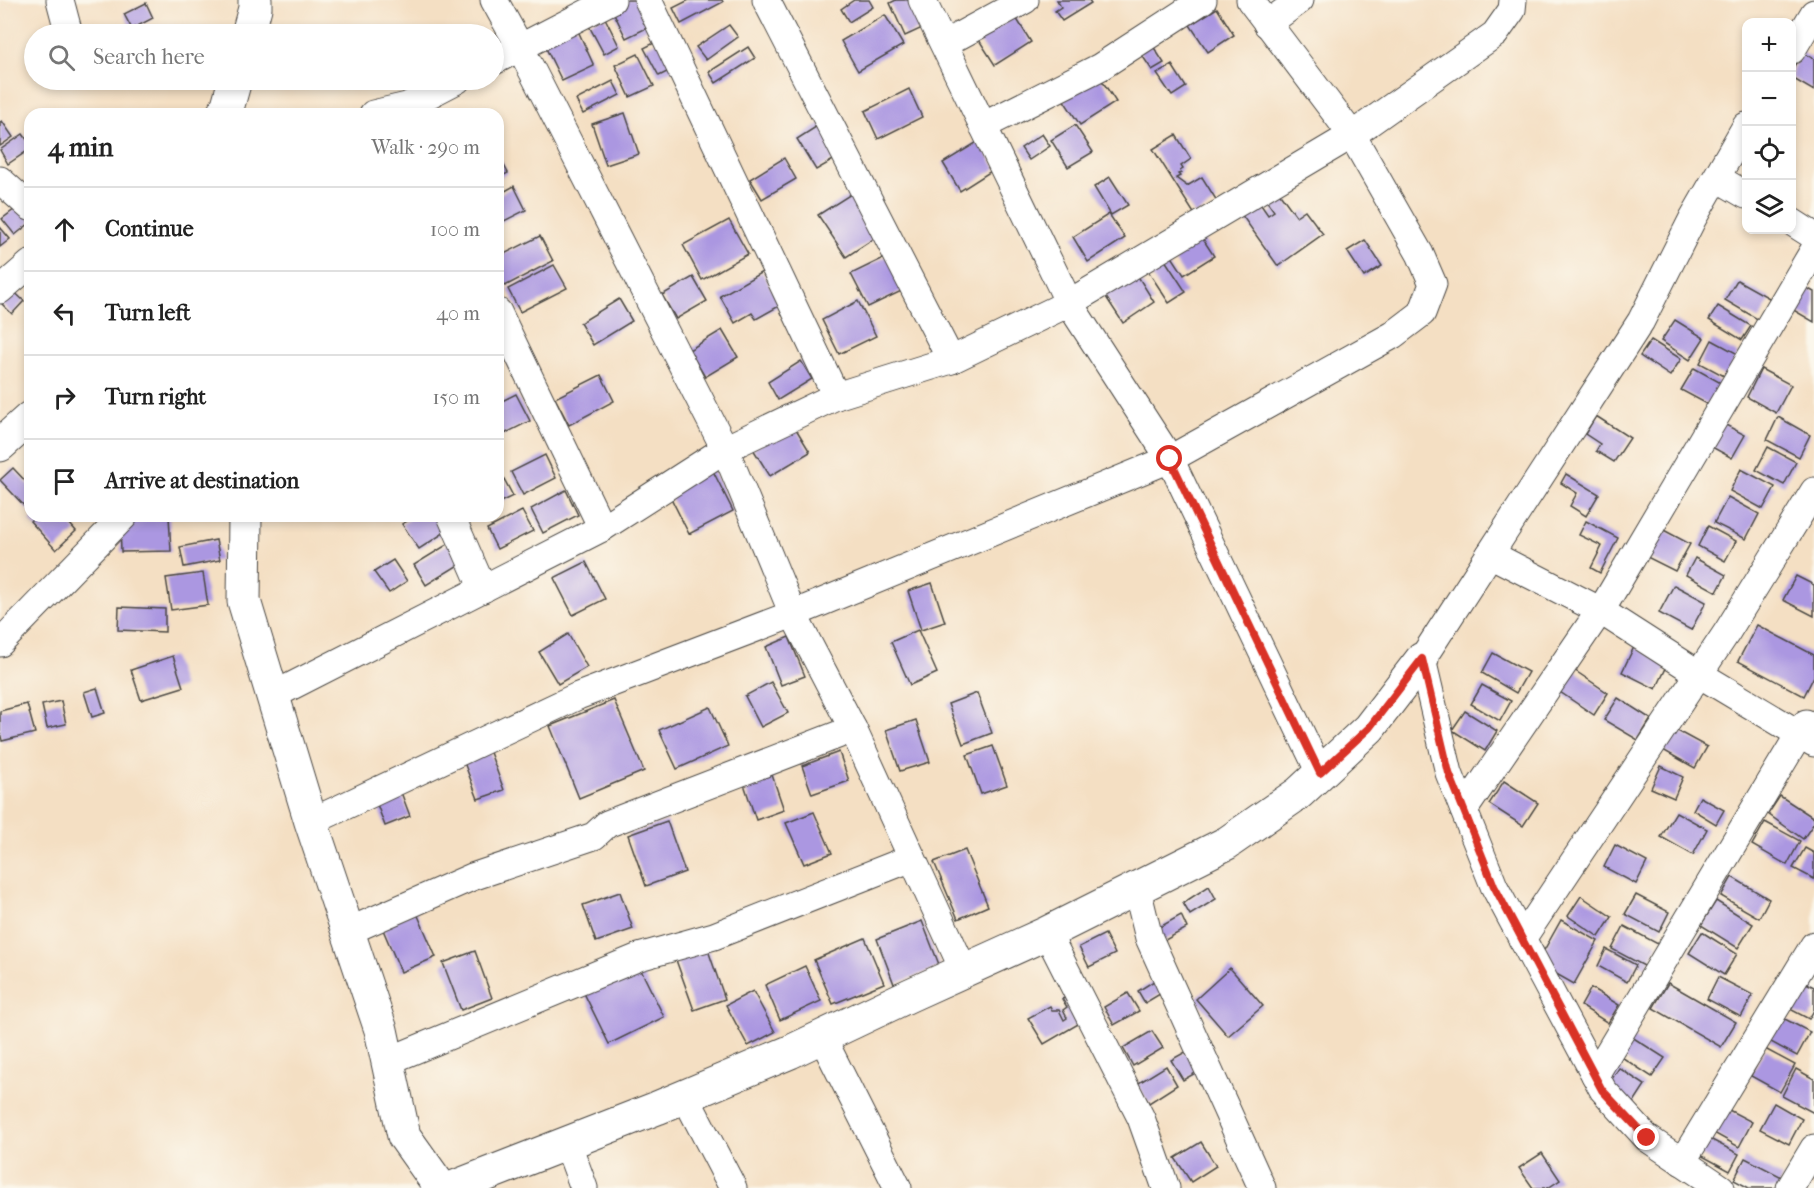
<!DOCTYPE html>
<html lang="en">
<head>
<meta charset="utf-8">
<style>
	:root { --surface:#fff; --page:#f6f6f6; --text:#222; --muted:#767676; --line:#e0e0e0 }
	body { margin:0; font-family:"IM FELL French Canon",serif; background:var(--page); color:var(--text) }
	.controls { position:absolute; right:18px; top:18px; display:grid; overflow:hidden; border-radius:12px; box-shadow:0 3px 9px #0003 }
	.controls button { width:54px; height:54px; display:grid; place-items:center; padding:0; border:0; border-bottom:2px solid var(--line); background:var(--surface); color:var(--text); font:30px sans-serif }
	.stop { position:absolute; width:18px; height:18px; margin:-14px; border:4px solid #d93025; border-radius:50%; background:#fff }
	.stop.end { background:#d93025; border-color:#fff; box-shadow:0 2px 6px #0008 }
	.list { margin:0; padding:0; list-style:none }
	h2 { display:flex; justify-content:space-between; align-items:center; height:78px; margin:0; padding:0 24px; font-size:26px }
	h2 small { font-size:20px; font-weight:400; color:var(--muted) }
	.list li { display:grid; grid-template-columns:39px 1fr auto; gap:18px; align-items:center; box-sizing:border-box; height:84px; padding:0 24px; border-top:2px solid var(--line) }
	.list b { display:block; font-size:22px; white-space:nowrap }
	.list em { font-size:20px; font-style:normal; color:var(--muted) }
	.icon { flex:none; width:33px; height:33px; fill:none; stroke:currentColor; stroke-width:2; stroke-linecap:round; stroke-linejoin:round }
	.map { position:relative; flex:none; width:1814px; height:1188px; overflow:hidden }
	.search { position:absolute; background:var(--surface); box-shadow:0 3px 9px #0003; left:24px; top:24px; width:480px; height:66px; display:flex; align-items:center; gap:15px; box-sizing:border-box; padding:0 21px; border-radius:33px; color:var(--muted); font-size:22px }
	.panel { position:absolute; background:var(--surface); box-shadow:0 3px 9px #0003; left:24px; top:108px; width:480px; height:414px; border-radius:18px }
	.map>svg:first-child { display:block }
	.building { fill:#ab97e1 }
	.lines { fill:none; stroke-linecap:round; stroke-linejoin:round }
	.minor-casing { stroke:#494642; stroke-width:29 }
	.tertiary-casing { stroke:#494642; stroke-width:35 }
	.minor { stroke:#fff; stroke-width:27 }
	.tertiary { stroke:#fff; stroke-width:33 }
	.route { stroke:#d93025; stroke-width:8 }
</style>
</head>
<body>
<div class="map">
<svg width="1814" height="1188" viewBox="0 0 1814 1188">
	<rect width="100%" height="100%" fill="#fbf7ec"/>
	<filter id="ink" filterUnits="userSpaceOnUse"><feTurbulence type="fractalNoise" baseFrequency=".0167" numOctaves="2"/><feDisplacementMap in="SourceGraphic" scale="12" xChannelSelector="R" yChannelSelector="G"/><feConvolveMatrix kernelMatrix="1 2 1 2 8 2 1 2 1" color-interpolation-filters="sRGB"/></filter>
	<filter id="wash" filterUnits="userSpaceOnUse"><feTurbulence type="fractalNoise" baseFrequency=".008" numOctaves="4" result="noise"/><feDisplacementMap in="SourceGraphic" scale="24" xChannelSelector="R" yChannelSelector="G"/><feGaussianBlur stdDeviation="1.35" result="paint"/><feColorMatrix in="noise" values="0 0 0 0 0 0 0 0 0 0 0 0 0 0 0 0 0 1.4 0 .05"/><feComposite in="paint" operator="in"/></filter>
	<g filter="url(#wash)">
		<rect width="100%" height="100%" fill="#f4dfc3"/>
		<g id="blocks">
			<g class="building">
				<polygon points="624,0 636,0 649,27 626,38 611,7"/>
				<polygon points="689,0 722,0 723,2 681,24 673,8"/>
				<polygon points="854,0 869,0 873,7 849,22 841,9"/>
				<polygon points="896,0 919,0 931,24 905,36 890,3"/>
				<polygon points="1057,0 1089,0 1091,3 1062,21 1055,11 1061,7"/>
				<polygon points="146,3 153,18 132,29 124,14"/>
				<polygon points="1217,8 1234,35 1208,52 1190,25"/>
				<polygon points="885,15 903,45 858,71 841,41"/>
				<polygon points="604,16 619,46 604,54 588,24"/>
				<polygon points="1015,16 1031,42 995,65 979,40"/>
				<polygon points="574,22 594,66 562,81 541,38"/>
				<polygon points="729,25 738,37 706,60 696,47"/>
				<polygon points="660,40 675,68 659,76 644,48"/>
				<polygon points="1149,40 1164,63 1152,70 1137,48"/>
				<polygon points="748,47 755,58 716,83 709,72"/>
				<polygon points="1802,52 1814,59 1814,91 1792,78 1792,70"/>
				<polygon points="638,54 654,86 630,97 615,65"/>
				<polygon points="1172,65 1186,87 1172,96 1157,74"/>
				<polygon points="1099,76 1116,102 1080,125 1063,99"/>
				<polygon points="613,81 620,95 583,114 576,100"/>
				<polygon points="909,89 922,117 878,139 865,111"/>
				<polygon points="625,113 639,154 606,165 592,124"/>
				<polygon points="2,121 13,137 0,146 0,122"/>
				<polygon points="822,123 842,155 816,170 797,139"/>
				<polygon points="1075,125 1093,152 1068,167 1051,140"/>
				<polygon points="23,134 30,144 30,149 8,164 0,150"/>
				<polygon points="1042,134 1050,146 1029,160 1021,148"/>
				<polygon points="1176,135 1191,159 1181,166 1183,169 1180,171 1181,173 1178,174 1180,176 1176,178 1187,186 1202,177 1217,201 1195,215 1153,149"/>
				<polygon points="979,141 996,168 960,191 943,163"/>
				<polygon points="498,154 508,173 498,178"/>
				<polygon points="784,158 796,179 762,199 750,179"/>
				<polygon points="1110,177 1128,205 1111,215 1094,187"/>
				<polygon points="514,186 526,210 498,224 498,195"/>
				<polygon points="1278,191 1296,216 1305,210 1323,234 1278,266 1241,214 1259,202 1268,215 1274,211 1266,200"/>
				<polygon points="851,194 878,236 846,257 818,215"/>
				<polygon points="23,203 30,212 30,223 15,235 2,219"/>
				<polygon points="1109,214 1125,238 1088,262 1073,237"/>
				<polygon points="729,220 748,254 702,280 683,245"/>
				<polygon points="0,227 10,239 0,247"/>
				<polygon points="1199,233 1214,256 1184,275 1169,252"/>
				<polygon points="540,236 553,261 505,286 498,273 498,257"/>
				<polygon points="1365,240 1382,266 1364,277 1347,251"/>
				<polygon points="894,253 910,287 868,307 851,274"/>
				<polygon points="1165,260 1186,292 1169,303 1148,271"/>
				<polygon points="554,265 567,288 520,312 508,289"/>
				<polygon points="1134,270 1154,302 1123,323 1102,291"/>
				<polygon points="762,272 781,305 756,319 752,313 735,323 720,296"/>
				<polygon points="693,277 707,301 676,319 662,295"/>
				<polygon points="1737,280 1771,299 1759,320 1725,300"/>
				<polygon points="4,282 24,301 12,314 0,302"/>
				<polygon points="1803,286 1814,292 1814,322 1790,308"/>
				<polygon points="619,299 632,321 593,345 580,323"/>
				<polygon points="858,301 876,336 839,354 822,320"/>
				<polygon points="1718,306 1751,326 1742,340 1709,320"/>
				<polygon points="1675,320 1704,338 1690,360 1661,341"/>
				<polygon points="722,330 738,357 705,377 689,350"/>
				<polygon points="1651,340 1681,359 1670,376 1640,356"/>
				<polygon points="1712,340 1738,354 1726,377 1700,363"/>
				<polygon points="801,361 812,379 778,400 768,382"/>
				<polygon points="1694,368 1721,383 1709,405 1681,390"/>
				<polygon points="1761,369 1791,385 1776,413 1747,397"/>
				<polygon points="601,375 614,401 569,425 555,398"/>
				<polygon points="516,394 530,421 498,437 498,403"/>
				<polygon points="1596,416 1630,438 1614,462 1596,451 1600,444 1585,434"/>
				<polygon points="1778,417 1810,435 1799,457 1767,440"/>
				<polygon points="1722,423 1745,435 1732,458 1710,446"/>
				<polygon points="793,424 810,452 770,476 753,449"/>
				<polygon points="1768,447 1796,462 1784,485 1756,470"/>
				<polygon points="545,455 556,478 523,495 511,472"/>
				<polygon points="13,468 30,486 30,512 0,480"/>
				<polygon points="712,469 733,511 689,534 668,492"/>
				<polygon points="1741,469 1775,487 1763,509 1730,491"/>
				<polygon points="1566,474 1599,494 1586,516 1570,506 1577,493 1561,483"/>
				<polygon points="503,477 513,496 498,503 498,479"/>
				<polygon points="566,490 578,515 543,533 531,509"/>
				<polygon points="1728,497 1759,514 1746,539 1714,523"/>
				<polygon points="522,511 533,531 497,549 487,529"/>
				<polygon points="36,516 63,516 76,531 56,550 30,521"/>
				<polygon points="127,516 169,516 171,551 121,552 120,522"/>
				<polygon points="415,516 441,516 450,529 419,549 402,524"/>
				<polygon points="1586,521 1618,538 1600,573 1591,568 1602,546 1579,535"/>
				<polygon points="1708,526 1736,541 1725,561 1698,546"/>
				<polygon points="1658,527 1690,544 1675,571 1643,555"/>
				<polygon points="216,540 220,560 184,567 180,547"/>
				<polygon points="453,541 465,561 426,585 414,565"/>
				<polygon points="1695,558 1726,575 1717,592 1686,575"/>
				<polygon points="393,560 407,581 389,593 374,572"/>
				<polygon points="586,562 605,599 573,615 554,578"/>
				<polygon points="203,573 208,605 171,610 166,578"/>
				<polygon points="1796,576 1814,585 1814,616 1783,600"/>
				<polygon points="932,583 945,622 921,630 908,591"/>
				<polygon points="1674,585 1706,602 1691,630 1659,613"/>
				<polygon points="119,607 165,609 165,632 118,630"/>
				<polygon points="1757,625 1814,655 1814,676 1804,696 1738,661"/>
				<polygon points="918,630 937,673 910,685 891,642"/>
				<polygon points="568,634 587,667 558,684 539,652"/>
				<polygon points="789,637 805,676 781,685 766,647"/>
				<polygon points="1634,647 1668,664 1656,689 1622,672"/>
				<polygon points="1493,653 1528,672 1516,693 1482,673"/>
				<polygon points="173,656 183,687 141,700 131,670"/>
				<polygon points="1574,670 1608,693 1594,715 1560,692"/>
				<polygon points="771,682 788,713 761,727 745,696"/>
				<polygon points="1482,685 1511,701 1500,721 1471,704"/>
				<polygon points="97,688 105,713 92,717 84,692"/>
				<polygon points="977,693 992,733 963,744 948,704"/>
				<polygon points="1618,698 1651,719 1638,740 1604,720"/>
				<polygon points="614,700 644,771 579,798 550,726"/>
				<polygon points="61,701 66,724 47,728 42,705"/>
				<polygon points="27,704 35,733 2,741 0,732 0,711"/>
				<polygon points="710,707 728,746 677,769 659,730"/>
				<polygon points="1465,711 1497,731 1485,751 1452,730"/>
				<polygon points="916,720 930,762 900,771 886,730"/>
				<polygon points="1672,728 1707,747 1695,768 1661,749"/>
				<polygon points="993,746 1007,785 981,794 967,755"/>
				<polygon points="488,747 504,790 478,799 462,757"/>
				<polygon points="839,752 849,781 812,794 802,766"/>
				<polygon points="1661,766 1683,777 1674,798 1651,788"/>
				<polygon points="771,772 784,810 756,820 743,781"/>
				<polygon points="396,779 410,816 385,826 371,788"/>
				<polygon points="1504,781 1538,803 1523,826 1489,804"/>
				<polygon points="1780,796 1814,818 1814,823 1803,839 1768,814"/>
				<polygon points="1700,797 1724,810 1716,824 1693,810"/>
				<polygon points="814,812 832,853 804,864 786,823"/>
				<polygon points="1676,812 1707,829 1693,855 1661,837"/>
				<polygon points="667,821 685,872 646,886 628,835"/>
				<polygon points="1765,822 1800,841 1787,865 1752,845"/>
				<polygon points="1615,845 1647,862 1636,884 1604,867"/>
				<polygon points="1805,848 1814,853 1814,879 1793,868"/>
				<polygon points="965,850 988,906 958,919 934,862"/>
				<polygon points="1732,877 1769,899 1759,918 1721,896"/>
				<polygon points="1209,886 1216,899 1190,915 1183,903"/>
				<polygon points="620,892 633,929 596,942 583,905"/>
				<polygon points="1636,895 1669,912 1659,932 1625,914"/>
				<polygon points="1581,896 1612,917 1599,937 1568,916"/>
				<polygon points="1716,901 1753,924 1738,948 1701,925"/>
				<polygon points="416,911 436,957 401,972 381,925"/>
				<polygon points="1181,915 1187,928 1158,944 1151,932"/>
				<polygon points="1561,920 1598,941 1574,984 1537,963"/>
				<polygon points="922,921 940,967 894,984 877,939"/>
				<polygon points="1624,926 1658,944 1646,967 1612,949"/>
				<polygon points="1702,932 1737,954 1724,975 1689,953"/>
				<polygon points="1105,934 1115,954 1089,967 1079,947"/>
				<polygon points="865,938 884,983 833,1004 814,960"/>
				<polygon points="1606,949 1636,965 1627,982 1598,966"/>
				<polygon points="708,950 725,999 694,1010 676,960"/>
				<polygon points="475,951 492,998 461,1010 443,963"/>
				<polygon points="639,966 664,1017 609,1044 584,993"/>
				<polygon points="805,966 821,1001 780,1020 765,985"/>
				<polygon points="1230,968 1263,1006 1228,1036 1196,999"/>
				<polygon points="1718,977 1753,995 1741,1017 1707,999"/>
				<polygon points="1157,979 1165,991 1145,1003 1138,991"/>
				<polygon points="1802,981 1814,987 1814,1010 1809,1019 1788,1008"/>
				<polygon points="1668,983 1736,1022 1721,1047 1653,1008"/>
				<polygon points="1591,988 1619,1005 1608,1023 1581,1006"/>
				<polygon points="753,991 775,1032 748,1046 726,1005"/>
				<polygon points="1128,993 1139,1011 1114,1025 1104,1007"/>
				<polygon points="1065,998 1080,1023 1044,1044 1028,1018 1050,1006 1052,1010 1059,1010 1064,1020 1067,1018 1063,1010 1067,1007 1062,999"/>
				<polygon points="1781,1017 1810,1032 1797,1056 1769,1041"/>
				<polygon points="1152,1031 1163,1048 1133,1066 1123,1048"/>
				<polygon points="1632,1037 1665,1058 1652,1077 1620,1056"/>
				<polygon points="1765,1049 1795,1065 1780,1092 1751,1076"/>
				<polygon points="1189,1050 1201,1070 1183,1080 1171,1060"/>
				<polygon points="1166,1066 1177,1085 1149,1103 1137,1084"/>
				<polygon points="1619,1068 1645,1085 1632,1105 1606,1088"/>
				<polygon points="1796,1069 1814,1079 1814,1113 1782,1096"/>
				<polygon points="1774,1103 1802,1119 1789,1144 1760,1129"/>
				<polygon points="1725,1108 1752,1122 1739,1147 1712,1132"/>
				<polygon points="1706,1137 1739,1154 1730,1171 1697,1153"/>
				<polygon points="1201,1142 1216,1166 1191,1182 1175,1158"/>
				<polygon points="1542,1153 1560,1180 1548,1188 1533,1188 1519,1168"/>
				<polygon points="1745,1158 1782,1177 1777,1188 1749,1188 1734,1180"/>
			</g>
		</g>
	</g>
	<g filter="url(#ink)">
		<use href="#blocks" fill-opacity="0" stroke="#494642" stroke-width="1.5"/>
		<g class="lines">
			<g class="minor-casing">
				<g id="minor">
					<polyline points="60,0 69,34"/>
					<polyline points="494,0 520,47 725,449 793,614 853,729 964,971"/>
					<polyline points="648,0 836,396"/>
					<polyline points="766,0 951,360"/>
					<polyline points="1267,24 1300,0"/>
					<polyline points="944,44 1025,0"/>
					<polyline points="1792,50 1814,13"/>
					<polyline points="494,61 612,0"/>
					<polyline points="373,114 407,106 457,80"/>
					<polyline points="983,126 1100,67 1203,0"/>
					<polyline points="1717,178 1746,195"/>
					<polyline points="0,180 30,207"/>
					<polyline points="1792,222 1814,236"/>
					<polyline points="0,290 30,264"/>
					<polyline points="498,312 602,528"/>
					<polyline points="451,516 483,589"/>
					<polyline points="1490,554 1601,611 1699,674 1814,743"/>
					<polyline points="0,643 124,516"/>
					<polyline points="272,696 602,528 725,449 836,396 951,360 1069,303 922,0"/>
					<polyline points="1320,773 1170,459 1069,303 1352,135 1495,34 1512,10 1513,0"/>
					<polyline points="1464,810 1606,602 1814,250"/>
					<polyline points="311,822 578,696 793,614 1170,459 1393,335 1422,313 1433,284 1420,254 1352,135 1250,0"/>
					<polyline points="1137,889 1149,938 1262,1188"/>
					<polyline points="349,931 472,877 594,836 607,824 853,729"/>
					<polyline points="1047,933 1141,1118 1166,1188"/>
					<polyline points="1522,939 1727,632 1814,491"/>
					<polyline points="822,1037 898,1188"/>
					<polyline points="388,1061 639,957 714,936 912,858"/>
					<polyline points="1595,1075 1806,723"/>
					<polyline points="685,1096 733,1188"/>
					<polyline points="567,1142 584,1188"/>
					<polyline points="1682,1162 1814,945"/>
					<polyline points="1721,1188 1647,1138 1603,1090 1494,886 1449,773 1422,659 1641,321 1693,218 1746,126"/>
					<polyline points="1790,1188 1814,1148"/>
				</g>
			</g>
			<g class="tertiary-casing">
				<g id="tertiary">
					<polyline points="248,34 255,8 255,0"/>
					<polyline points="223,114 228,105 235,80"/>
					<polyline points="0,445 30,418"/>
					<polyline points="245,516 244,601 311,822 381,1030 404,1136 441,1188"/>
					<polyline points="452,1188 657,1108 790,1052 910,995 1047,933 1227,843 1299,793 1369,728 1422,659"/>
				</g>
			</g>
			<use href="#minor" class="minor"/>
			<use href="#tertiary" class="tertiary"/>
		</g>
	</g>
	<g class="lines" filter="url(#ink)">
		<polyline class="route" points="1170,459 1320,773 1369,728 1422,659 1449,773 1494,886 1602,1090 1647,1138"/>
	</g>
</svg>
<div class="controls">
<button>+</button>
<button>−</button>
<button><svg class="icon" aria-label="locate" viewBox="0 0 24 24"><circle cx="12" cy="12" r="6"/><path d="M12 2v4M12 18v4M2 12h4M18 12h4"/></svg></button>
<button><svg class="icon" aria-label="layers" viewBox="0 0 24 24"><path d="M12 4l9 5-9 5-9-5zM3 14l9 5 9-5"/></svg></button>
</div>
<div class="stop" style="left:1170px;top:459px"></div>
<div class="stop end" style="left:1647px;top:1138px"></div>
<div class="search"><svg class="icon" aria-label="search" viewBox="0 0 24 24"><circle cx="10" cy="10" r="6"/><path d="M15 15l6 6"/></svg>Search here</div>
<section class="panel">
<h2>4 min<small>Walk · 290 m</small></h2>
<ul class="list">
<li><svg class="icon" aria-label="ahead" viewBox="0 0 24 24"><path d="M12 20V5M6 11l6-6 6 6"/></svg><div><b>Continue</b></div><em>100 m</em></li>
<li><svg class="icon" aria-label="left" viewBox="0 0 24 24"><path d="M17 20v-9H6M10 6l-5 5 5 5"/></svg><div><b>Turn left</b></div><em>40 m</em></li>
<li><svg class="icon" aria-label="right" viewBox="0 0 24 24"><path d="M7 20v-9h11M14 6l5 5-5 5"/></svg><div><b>Turn right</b></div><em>150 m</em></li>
<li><svg class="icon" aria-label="arrive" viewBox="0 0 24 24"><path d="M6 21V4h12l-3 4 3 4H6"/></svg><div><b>Arrive at destination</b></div></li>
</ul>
</section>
</div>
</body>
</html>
